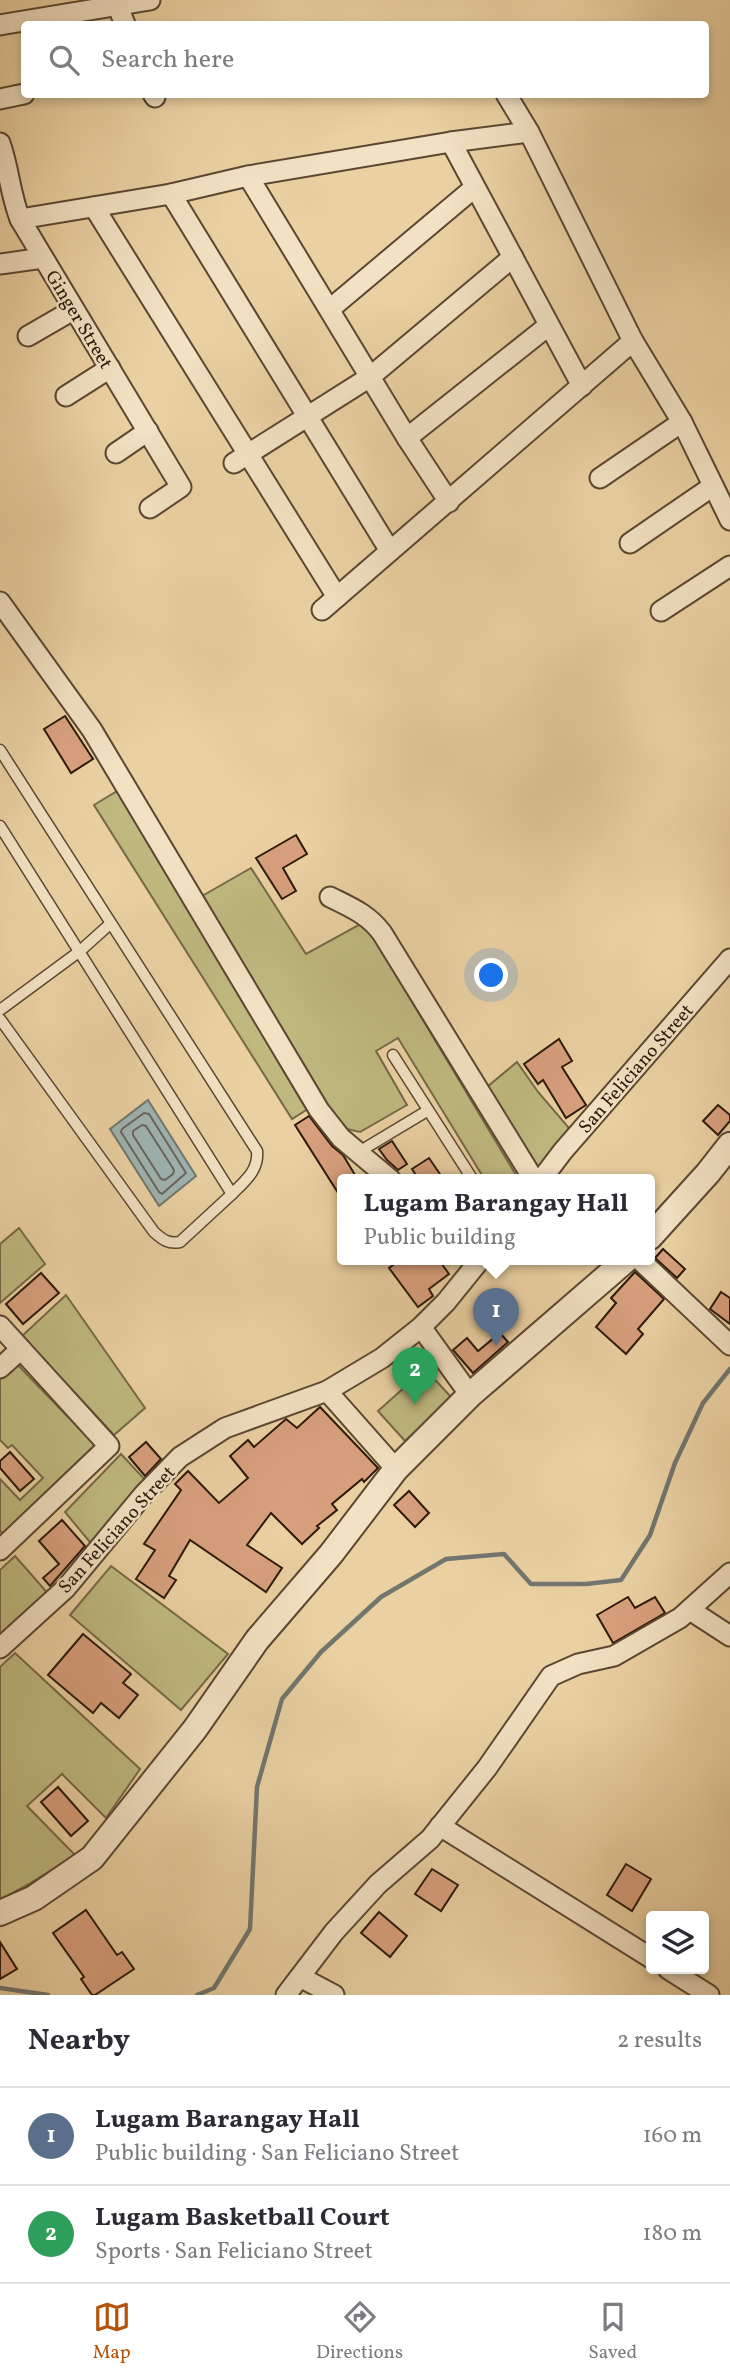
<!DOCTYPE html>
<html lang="en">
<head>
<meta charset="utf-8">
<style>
	:root { --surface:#fff; --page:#f2f2f3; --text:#2b2b33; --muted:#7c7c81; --line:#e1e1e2; --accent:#b45309 }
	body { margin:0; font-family:Vollkorn,serif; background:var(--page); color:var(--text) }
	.controls { position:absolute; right:21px; bottom:21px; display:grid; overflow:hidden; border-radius:7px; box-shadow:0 4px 10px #0003 }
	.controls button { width:63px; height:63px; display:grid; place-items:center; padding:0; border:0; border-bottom:2px solid var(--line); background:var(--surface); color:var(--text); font:35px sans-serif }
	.you { position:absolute; left:492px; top:976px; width:24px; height:24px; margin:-18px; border:5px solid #fff; border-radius:50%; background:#1a73e8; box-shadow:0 0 0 10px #1a73e833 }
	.badge { display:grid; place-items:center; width:46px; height:46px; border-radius:50%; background:var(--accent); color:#fff; font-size:23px; font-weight:700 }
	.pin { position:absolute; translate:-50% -58px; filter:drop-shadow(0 2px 4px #0008) }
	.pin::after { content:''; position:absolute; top:37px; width:24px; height:21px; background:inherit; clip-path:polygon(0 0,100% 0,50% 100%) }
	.popup { position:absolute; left:337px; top:1174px; width:318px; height:91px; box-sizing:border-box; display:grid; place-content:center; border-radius:7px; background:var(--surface); filter:drop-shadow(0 2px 5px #0005); font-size:23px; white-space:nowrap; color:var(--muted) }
	.popup b { font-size:26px; color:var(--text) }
	.popup::after { content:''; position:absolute; left:50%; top:100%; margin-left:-14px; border:14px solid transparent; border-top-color:var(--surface) }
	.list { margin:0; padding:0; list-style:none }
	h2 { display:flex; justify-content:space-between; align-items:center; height:91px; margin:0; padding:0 28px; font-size:30px }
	h2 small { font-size:23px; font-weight:400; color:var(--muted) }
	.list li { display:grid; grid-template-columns:46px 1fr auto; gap:21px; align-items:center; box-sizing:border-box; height:98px; padding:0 28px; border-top:2px solid var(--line) }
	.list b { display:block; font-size:26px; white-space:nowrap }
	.list p { margin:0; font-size:23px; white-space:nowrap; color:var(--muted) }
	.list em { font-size:23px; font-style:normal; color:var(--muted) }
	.icon { flex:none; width:38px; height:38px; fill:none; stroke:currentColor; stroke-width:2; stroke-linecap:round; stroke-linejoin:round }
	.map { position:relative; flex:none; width:730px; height:1995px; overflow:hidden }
	.search { position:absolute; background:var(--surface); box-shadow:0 4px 10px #0003; left:21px; right:21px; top:21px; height:77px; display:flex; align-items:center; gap:18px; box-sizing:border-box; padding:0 24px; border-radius:7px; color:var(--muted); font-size:26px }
	.sheet { height:287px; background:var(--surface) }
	nav { display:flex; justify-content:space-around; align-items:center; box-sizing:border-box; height:98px; border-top:2px solid var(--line); background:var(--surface); font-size:19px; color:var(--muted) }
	nav a { display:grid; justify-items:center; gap:4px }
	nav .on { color:var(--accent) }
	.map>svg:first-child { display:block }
	.green { fill:#bfb980; stroke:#756946; stroke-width:2 }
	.water { fill:#9fb4b2; stroke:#71766f; stroke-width:2 }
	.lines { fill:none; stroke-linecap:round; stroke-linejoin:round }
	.shore { stroke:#65665e; stroke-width:2 }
	.stream { stroke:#71766f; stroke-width:4.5 }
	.building { fill:#d9a07d; stroke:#2b190b; stroke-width:2 }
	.service-casing { stroke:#5b4731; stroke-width:13 }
	.minor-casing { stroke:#5b4731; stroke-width:23 }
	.tertiary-casing { stroke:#5b4731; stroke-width:28 }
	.service { stroke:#f2e1c3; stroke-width:10 }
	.minor { stroke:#f2e1c3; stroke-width:19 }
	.tertiary { stroke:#f2e1c3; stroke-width:24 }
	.labels { text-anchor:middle; stroke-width:5; stroke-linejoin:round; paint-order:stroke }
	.street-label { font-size:19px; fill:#2b190b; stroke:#f2e1c3 }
</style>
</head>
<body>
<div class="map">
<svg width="730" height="1995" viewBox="0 0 730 1995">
	<rect width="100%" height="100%" fill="#ebd1a2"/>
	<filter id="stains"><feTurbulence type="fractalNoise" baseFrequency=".00286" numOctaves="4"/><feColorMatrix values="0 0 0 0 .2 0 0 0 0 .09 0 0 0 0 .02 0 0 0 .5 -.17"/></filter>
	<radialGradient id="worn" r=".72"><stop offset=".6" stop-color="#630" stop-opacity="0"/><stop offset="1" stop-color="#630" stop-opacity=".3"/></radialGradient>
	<g class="green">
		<polygon points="117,791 311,1107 292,1119 94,805"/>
		<polygon points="251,868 306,954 364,922 519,1180 485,1180 398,1038 376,1051 407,1105 360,1132 347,1129 332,1112 202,896"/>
		<polygon points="517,1062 538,1092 569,1128 541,1171 487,1087"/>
		<polygon points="19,1228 45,1264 0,1303 0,1244"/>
		<polygon points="66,1295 145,1408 114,1435 22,1336"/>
		<polygon points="16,1363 95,1445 3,1534 0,1531 0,1479 20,1500 43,1478 12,1445 8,1448 0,1440 0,1379"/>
		<polygon points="425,1369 452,1398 405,1441 378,1411"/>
		<polygon points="121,1454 148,1483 94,1547 65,1512"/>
		<polygon points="15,1556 51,1597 0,1644 0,1570"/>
		<polygon points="111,1566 228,1654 181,1710 70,1615"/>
		<polygon points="15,1653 140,1769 106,1818 62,1774 27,1806 75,1855 29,1884 0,1900 0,1667"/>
	</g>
	<polygon class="water" points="148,1100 196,1176 159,1206 110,1129"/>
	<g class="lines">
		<g class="shore">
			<polygon points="144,1113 149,1114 186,1173 162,1194 159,1192 121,1132 122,1129"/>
			<polygon points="142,1125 146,1126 174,1170 173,1174 165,1180 161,1179 133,1135 133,1131"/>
		</g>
		<g class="stream">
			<polyline points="0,1988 48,1995"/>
			<polyline points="197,1995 214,1988 250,1929 257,1787 282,1699 321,1652 381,1597 446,1559 504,1554 531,1584 586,1584 621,1580 650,1535 675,1463 703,1403 730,1369"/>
		</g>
	</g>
	<g class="building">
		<polygon points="65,716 93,759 71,773 44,729"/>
		<polygon points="296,835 307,854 283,868 296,891 282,899 256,858"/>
		<polygon points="559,1039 572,1061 562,1067 586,1105 566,1118 543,1080 538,1084 524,1064"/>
		<polygon points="718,1105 730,1115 730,1121 718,1135 703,1121"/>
		<polygon points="309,1116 332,1146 343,1155 358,1180 342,1180 342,1199 295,1125"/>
		<polygon points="392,1141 407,1164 398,1170 387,1160 379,1149"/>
		<polygon points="429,1158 444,1180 419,1180 412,1169"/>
		<polygon points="663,1249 685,1269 677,1278 655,1258"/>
		<polygon points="400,1260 439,1260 449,1274 429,1289 433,1296 418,1307 389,1268"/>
		<polygon points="635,1272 664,1299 638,1329 643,1334 626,1354 596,1327 616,1303 611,1298"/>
		<polygon points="41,1273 59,1293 23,1324 6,1304"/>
		<polygon points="721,1292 730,1298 730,1324 710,1309"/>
		<polygon points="500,1333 508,1342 473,1373 453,1350 467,1338 478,1351"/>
		<polygon points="320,1407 378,1468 364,1482 362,1479 332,1504 337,1510 317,1526 319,1528 302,1544 271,1513 247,1545 282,1568 266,1592 190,1540 169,1576 176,1580 164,1598 136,1579 155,1550 144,1544 181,1490 175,1484 188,1471 219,1503 248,1478 230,1456 248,1440 254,1447 286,1419 297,1428"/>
		<polygon points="146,1442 161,1459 145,1476 129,1457"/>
		<polygon points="10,1452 34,1479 20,1491 0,1468 0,1461"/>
		<polygon points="409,1491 429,1513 415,1527 394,1505"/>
		<polygon points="62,1520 85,1546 50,1586 43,1578 59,1564 39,1541"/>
		<polygon points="628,1597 635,1608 655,1597 665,1613 613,1643 597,1615"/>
		<polygon points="83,1634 131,1674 123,1683 138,1695 119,1718 101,1703 93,1713 48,1675"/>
		<polygon points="58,1787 88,1821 71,1836 41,1802"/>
		<polygon points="626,1864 651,1879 632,1911 607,1895"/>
		<polygon points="432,1869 458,1885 441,1911 415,1894"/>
		<polygon points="86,1910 117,1955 122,1952 134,1969 95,1995 92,1995 81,1979 84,1977 53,1933"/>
		<polygon points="379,1912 407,1936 390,1957 361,1933"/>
		<polygon points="0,1942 17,1969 0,1979"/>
	</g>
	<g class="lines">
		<g class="service-casing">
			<g id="service">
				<path d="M0 750 257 1151C259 1170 245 1181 232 1194L0 826"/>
				<polyline points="0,1010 80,951 110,924"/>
				<path d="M0 1019 154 1232C163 1240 168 1244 180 1242L232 1194"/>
				<polyline points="393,1055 473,1180"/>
				<polyline points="357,1153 427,1111"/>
			</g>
		</g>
		<g class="minor-casing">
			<g id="minor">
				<polyline points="115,0 125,24"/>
				<polyline points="0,25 150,0"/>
				<polyline points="153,94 155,97"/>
				<polyline points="506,94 529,132 633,341 682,422 730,520"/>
				<polyline points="0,99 24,94"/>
				<polyline points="451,142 582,386"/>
				<path d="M0 143C9 168 10 194 20 219L181 487 150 508"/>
				<polyline points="248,176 407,438 449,502"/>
				<polyline points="171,194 390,551"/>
				<polyline points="94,207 337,597"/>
				<polyline points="20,219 171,194 248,176 451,142 529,132"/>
				<polyline points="0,264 43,258"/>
				<polyline points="330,309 474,188"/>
				<polyline points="28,336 73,310"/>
				<polyline points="66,396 110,368"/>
				<polyline points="407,438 548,326"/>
				<polyline points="116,453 148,431"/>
				<polyline points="234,463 370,377 513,257"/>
				<polyline points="600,478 682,422"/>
				<polyline points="630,543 713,486"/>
				<polyline points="0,602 92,730 319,1110 341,1138 391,1180"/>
				<polyline points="322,610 633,341"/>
				<polyline points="661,611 730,566"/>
				<path d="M330 897C350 907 368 914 382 933L534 1180"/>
				<polyline points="541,1180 563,1151 730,959"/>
				<polyline points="640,1260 730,1345"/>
				<polyline points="0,1326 109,1446 0,1550"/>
				<polyline points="421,1327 470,1395"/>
				<polyline points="0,1368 21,1349"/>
				<polyline points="327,1391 396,1469"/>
				<polyline points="690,1610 730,1636"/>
				<polyline points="0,1648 66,1588 144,1494 180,1457 225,1428 327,1391 382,1358 421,1327 446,1302 480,1260"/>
				<polyline points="440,1826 651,1958"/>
				<polyline points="668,1969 709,1995"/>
				<polyline points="300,1977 334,1995"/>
				<polyline points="286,1995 334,1932 378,1884 430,1839 487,1768 551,1676 578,1664 614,1656 680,1618 730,1573"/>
			</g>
		</g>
		<g class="tertiary-casing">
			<g id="tertiary">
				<polyline points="650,1237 708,1173 730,1145"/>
				<polyline points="0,1913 34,1898 92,1858 195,1729 257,1640 331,1554 396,1469 470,1395 626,1260"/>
			</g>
		</g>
		<use href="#service" class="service"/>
		<use href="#minor" class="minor"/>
		<use href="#tertiary" class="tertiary"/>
	</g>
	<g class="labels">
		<g class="street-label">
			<text transform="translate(80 319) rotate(59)" y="7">Ginger Street</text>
			<text transform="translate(635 1068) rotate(-49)" y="7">San Feliciano Street</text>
			<text transform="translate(116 1529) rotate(-48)" y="7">San Feliciano Street</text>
		</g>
	</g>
	<rect width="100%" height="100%" filter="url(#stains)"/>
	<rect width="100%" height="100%" fill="url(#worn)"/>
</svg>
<div class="controls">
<button><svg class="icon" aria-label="layers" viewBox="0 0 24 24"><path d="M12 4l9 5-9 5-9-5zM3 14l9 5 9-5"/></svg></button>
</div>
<div class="you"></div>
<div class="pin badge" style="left:496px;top:1346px;background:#5c6f8a">1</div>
<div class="popup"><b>Lugam Barangay Hall</b>Public building</div>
<div class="pin badge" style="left:415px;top:1405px;background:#2e9e5b">2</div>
<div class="search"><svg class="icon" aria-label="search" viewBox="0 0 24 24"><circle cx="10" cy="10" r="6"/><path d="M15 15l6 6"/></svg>Search here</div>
</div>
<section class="sheet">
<h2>Nearby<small>2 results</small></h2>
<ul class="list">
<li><span class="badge" style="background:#5c6f8a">1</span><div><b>Lugam Barangay Hall</b><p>Public building · San Feliciano Street</p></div><em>160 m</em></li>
<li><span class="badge" style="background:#2e9e5b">2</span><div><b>Lugam Basketball Court</b><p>Sports · San Feliciano Street</p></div><em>180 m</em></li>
</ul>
</section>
<nav>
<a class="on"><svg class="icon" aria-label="map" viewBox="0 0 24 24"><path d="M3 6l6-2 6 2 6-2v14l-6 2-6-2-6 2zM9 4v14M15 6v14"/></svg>Map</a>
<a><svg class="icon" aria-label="directions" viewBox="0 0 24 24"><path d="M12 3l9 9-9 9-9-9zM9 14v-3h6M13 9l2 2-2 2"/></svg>Directions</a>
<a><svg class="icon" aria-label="saved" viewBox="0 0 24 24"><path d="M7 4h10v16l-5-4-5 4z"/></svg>Saved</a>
</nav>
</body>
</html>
